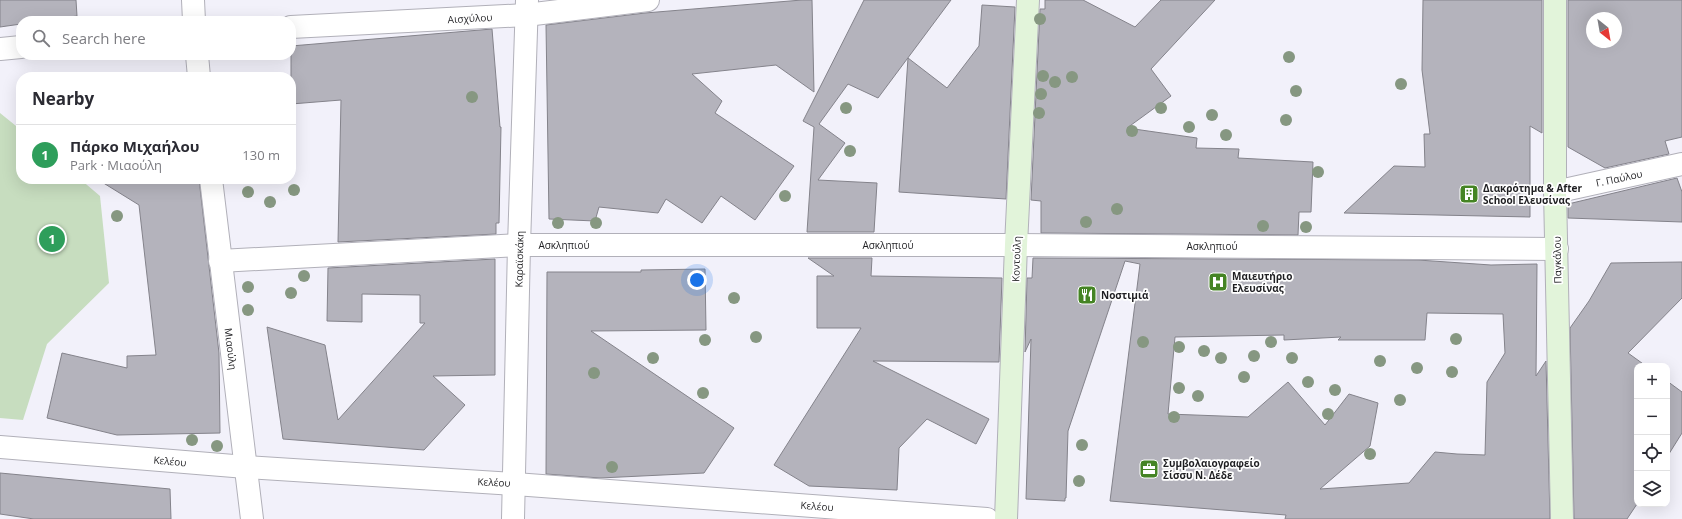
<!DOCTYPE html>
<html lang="en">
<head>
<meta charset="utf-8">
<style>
	:root { --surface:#fff; --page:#f7f7f7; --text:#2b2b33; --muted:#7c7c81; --line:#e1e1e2; --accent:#0f766e }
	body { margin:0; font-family:"Open Sans",sans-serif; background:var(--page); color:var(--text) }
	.controls { position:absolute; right:12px; bottom:12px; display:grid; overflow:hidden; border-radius:8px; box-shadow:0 4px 16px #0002 }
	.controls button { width:36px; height:36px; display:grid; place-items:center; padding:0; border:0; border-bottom:1px solid var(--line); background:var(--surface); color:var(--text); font:20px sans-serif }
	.compass { position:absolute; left:1586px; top:12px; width:36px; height:36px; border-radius:50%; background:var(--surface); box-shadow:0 4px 16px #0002; rotate:149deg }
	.you { position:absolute; left:697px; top:280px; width:14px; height:14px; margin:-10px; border:3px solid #fff; border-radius:50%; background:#1a73e8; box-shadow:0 0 0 6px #1a73e833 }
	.badge { display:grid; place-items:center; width:26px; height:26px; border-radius:50%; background:var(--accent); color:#fff; font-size:13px; font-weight:700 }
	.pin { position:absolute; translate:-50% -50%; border:2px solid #fff; box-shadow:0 1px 4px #0006 }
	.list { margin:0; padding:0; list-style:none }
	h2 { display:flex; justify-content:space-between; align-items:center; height:52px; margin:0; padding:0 16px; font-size:17px }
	h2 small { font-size:13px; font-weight:400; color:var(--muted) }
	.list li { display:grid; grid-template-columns:26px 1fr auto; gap:12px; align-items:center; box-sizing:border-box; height:60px; padding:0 16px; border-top:1px solid var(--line) }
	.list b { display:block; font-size:15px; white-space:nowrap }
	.list p { margin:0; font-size:13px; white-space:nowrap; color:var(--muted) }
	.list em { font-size:13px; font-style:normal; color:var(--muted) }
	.icon { flex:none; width:22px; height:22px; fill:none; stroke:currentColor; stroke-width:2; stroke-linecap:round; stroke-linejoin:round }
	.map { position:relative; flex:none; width:1682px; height:519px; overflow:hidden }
	.search { position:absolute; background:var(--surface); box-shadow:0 4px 16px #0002; left:16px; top:16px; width:280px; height:44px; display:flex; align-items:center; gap:10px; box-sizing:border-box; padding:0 14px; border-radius:16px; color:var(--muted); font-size:15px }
	.panel { position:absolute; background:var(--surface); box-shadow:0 4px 16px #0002; left:16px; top:72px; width:280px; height:112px; border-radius:16px }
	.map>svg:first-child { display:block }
	.green { fill:#c7ddbf }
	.building { fill:#b4b3bc; stroke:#84838b; fill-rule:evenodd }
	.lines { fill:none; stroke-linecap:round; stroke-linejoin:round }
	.pedestrian-casing { stroke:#b1b0b9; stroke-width:24 }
	.minor-casing { stroke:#b1b0b9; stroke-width:24 }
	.tertiary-casing { stroke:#b1b0b9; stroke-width:24 }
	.secondary-casing { stroke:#b1b0b9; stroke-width:24 }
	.pedestrian { stroke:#fff; stroke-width:22 }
	.minor { stroke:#fff; stroke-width:22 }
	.tertiary { stroke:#fff; stroke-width:22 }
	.secondary { stroke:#e2f4da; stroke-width:22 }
	.tree { fill:#869781 }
	.labels { text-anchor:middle; stroke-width:3.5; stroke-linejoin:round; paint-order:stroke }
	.street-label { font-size:10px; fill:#1f1f22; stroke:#fff }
	.poi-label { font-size:10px; font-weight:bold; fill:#1f1f22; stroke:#fff; text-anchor:start }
</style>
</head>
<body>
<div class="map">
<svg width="1682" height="519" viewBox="0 0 1682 519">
	<rect width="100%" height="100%" fill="#f2f1fa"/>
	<polygon class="green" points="0,113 21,130 21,179 80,179 100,196 109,283 47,344 23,420 0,418"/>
	<g class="building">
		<polygon points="0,0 76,0 77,16 41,21 21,21 21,24 0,27"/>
		<polygon points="802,0 812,0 814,92 776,65 692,74 722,101 715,113 794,166 755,220 721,196 702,223 666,199 658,213 599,207 595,221 549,219 546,25 645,13"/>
		<polygon points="864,0 951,0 878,98 848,84 819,124 845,143 818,180 877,183 874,232 807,232 814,127 803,121"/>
		<polygon points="1045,0 1083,0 1135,27 1161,0 1215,0 1151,69 1171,96 1127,128 1197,138 1196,148 1239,149 1238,158 1313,162 1311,212 1299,212 1298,235 1041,233 1041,201 1031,200 1040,9 1045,9"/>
		<polygon points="1423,0 1542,0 1542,133 1530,126 1530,217 1344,213 1394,166 1425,167 1424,134 1430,134 1422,70"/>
		<path d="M1568 0H1682V137L1665 141 1669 154 1605 168 1568 147ZM1592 18H1616V42H1592Z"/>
		<polygon points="982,5 1015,7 1006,199 899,192 908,58 947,88 979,46"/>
		<polygon points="492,29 500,127 501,127 499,223 496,223 496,234 338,242 341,100 291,104 291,46"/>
		<polygon points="1677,178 1682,192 1682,222 1568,218 1568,204"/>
		<polygon points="97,179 199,179 219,353 220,433 117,435 47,418 62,353 127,368 127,356 156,355 139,205"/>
		<polygon points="808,258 872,258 871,276 1002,278 999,362 873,361 989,419 976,444 927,419 899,448 897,490 809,486 774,465 861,328 817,328 817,276 834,276"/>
		<path d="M1033 258 1418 260 1491 265 1537 264 1536 376 1546 361 1550 519H1285L1286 515 1110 501 1140 264 1125 261 1068 431 1066 498H1065V501L1026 499 1031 339 1025 352 1027 278H1032ZM1427 313 1503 314 1505 353 1487 382 1485 455 1457 454 1435 452 1409 483 1320 489 1370 446 1378 403 1349 394 1325 425 1288 382 1248 417 1168 414 1175 337 1284 335V340L1341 337 1338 340H1425Z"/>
		<polygon points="495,259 495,375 433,376 465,405 424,450 283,439 267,327 325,345 338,420 425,323 420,323 420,295 362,294 362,322 327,321 328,268"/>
		<polygon points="1682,262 1682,298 1628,353 1646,366 1637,366 1637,504 1627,519 1574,519 1570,328 1589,301 1611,263"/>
		<polygon points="705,269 706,330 591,331 734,428 704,473 600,478 546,474 547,272 641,272 641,270"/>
		<polygon points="1667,381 1682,392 1682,433 1667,457"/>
		<polygon points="0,473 170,489 171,519 34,519 0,514"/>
	</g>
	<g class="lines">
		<g class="pedestrian-casing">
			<polyline id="pedestrian" points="1555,192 1682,164"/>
		</g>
		<g class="minor-casing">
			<g id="minor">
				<polyline points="291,27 526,15 648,0"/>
				<polyline points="0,49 21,47"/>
				<polyline points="220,261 519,245 1016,245 1557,249"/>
				<polyline points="0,447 246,467 515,484 987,519"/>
			</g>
		</g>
		<g class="tertiary-casing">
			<g id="tertiary">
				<polyline points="193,0 194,21"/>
				<polyline points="197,55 199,77"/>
				<polyline points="211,179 252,519"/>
				<polyline points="513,519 519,245 527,0"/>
			</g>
		</g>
		<g class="secondary-casing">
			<g id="secondary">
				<polyline points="1555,0 1555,192 1562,519"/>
				<polyline points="1006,519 1016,245 1028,0"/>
			</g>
		</g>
		<use href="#pedestrian" class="pedestrian"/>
		<use href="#minor" class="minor"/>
		<use href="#tertiary" class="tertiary"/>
		<use href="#secondary" class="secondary"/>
	</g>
	<g class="tree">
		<circle cx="1040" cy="19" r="6"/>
		<circle cx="1289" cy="57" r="6"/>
		<circle cx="1043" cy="76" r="6"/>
		<circle cx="1072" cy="77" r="6"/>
		<circle cx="1055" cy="82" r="6"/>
		<circle cx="1401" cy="84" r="6"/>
		<circle cx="1296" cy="91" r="6"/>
		<circle cx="1041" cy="94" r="6"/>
		<circle cx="472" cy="97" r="6"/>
		<circle cx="846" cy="108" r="6"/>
		<circle cx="1161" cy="108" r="6"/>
		<circle cx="1039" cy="113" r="6"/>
		<circle cx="1212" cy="115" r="6"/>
		<circle cx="1286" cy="120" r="6"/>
		<circle cx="1189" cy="127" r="6"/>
		<circle cx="1132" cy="131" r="6"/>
		<circle cx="1226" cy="135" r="6"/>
		<circle cx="850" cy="151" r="6"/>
		<circle cx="1318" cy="172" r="6"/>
		<circle cx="294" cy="190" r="6"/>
		<circle cx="248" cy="192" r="6"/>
		<circle cx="785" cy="196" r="6"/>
		<circle cx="270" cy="202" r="6"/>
		<circle cx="1117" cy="209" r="6"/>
		<circle cx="117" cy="216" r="6"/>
		<circle cx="1086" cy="222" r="6"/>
		<circle cx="558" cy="223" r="6"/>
		<circle cx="596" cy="223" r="6"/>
		<circle cx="1263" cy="226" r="6"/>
		<circle cx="1306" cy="227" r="6"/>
		<circle cx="304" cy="276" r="6"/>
		<circle cx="248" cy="287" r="6"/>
		<circle cx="291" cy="293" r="6"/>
		<circle cx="734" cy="298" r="6"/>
		<circle cx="248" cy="310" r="6"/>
		<circle cx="756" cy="337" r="6"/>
		<circle cx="1456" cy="339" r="6"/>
		<circle cx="705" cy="340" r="6"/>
		<circle cx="1143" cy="342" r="6"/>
		<circle cx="1271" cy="342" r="6"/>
		<circle cx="1179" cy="347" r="6"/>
		<circle cx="1204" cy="351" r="6"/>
		<circle cx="1254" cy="356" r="6"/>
		<circle cx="653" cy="358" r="6"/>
		<circle cx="1221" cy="358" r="6"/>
		<circle cx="1292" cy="358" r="6"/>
		<circle cx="1380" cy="361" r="6"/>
		<circle cx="1417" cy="368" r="6"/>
		<circle cx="1452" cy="372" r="6"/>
		<circle cx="594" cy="373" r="6"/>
		<circle cx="1244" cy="377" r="6"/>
		<circle cx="1308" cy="382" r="6"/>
		<circle cx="1179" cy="388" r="6"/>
		<circle cx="1335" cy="390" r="6"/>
		<circle cx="703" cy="393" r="6"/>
		<circle cx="1198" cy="396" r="6"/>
		<circle cx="1400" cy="400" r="6"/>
		<circle cx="1328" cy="414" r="6"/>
		<circle cx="1174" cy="417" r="6"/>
		<circle cx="192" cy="440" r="6"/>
		<circle cx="1082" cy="445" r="6"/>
		<circle cx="217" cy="446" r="6"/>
		<circle cx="1370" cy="454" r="6"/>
		<circle cx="612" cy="467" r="6"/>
		<circle cx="1079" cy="481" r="6"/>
	</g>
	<defs>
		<g id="building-square" transform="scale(1)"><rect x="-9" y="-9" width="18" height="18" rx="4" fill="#458424" stroke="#fff"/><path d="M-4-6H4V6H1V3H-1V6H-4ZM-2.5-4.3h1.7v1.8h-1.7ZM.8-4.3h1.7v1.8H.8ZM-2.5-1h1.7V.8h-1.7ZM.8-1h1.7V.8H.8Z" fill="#fff"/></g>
		<g id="hospital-square" transform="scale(1)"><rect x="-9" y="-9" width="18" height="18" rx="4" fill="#458424" stroke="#fff"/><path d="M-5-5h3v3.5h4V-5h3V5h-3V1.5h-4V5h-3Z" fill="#fff"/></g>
		<g id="restaurant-square" transform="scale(1)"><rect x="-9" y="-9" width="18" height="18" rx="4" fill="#458424" stroke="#fff"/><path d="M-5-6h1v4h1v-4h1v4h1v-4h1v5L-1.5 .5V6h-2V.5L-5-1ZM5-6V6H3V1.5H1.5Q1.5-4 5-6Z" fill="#fff"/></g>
		<g id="office-square" transform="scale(1)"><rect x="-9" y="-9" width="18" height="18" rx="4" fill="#458424" stroke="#fff"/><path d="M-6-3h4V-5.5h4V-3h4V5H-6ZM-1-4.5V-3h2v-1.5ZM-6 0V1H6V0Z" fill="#fff"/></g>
	</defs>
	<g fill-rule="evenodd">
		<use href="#building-square" x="1469" y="194"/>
		<use href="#hospital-square" x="1218" y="282"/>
		<use href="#restaurant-square" x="1087" y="295"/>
		<use href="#office-square" x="1149" y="469"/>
	</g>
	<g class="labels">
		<g class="street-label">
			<text transform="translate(470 18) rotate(-3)" y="4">Αισχύλου</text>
			<text transform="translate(1619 178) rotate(-12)" y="4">Γ. Παύλου</text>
			<text x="564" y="249">Ασκληπιού</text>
			<text x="888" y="249">Ασκληπιού</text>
			<text x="1212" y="250">Ασκληπιού</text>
			<text transform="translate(519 259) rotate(-89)" y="4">Καραϊσκάκη</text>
			<text transform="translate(1016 259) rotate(-88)" y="4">Κοντούλη</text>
			<text transform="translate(1557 260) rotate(-91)" y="4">Παγκάλου</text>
			<text transform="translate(231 349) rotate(83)" y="4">Μιαούλη</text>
			<text transform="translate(170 461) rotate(5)" y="4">Κελέου</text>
			<text transform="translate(494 482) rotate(3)" y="4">Κελέου</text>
			<text transform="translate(817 506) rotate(4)" y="4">Κελέου</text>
		</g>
		<g class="poi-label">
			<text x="1483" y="192">Διακρότημα &amp; After<tspan x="1483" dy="12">School Ελευσίνας</tspan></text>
			<text x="1232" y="280">Μαιευτήριο<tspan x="1232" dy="12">Ελευσίνας</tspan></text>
			<text x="1101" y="299">Νοστιμιά</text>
			<text x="1163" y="467">Συμβολαιογραφείο<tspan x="1163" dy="12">Σίσσυ Ν. Δέδε</tspan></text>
		</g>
	</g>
</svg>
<div class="controls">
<button>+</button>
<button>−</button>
<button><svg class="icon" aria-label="locate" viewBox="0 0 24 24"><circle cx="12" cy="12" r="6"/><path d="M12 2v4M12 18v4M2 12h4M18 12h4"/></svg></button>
<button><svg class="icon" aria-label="layers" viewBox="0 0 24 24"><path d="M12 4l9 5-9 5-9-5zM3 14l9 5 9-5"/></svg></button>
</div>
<svg class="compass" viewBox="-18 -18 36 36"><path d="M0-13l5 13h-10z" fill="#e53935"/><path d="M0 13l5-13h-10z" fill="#7c7c81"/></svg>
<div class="you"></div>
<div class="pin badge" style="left:52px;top:239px;background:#2e9e5b">1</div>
<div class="search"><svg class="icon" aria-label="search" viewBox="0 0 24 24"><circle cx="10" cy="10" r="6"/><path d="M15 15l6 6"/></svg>Search here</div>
<section class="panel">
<h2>Nearby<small></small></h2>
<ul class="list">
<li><span class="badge" style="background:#2e9e5b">1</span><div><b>Πάρκο Μιχαήλου</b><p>Park · Μιαούλη</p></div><em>130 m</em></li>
</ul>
</section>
</div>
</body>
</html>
